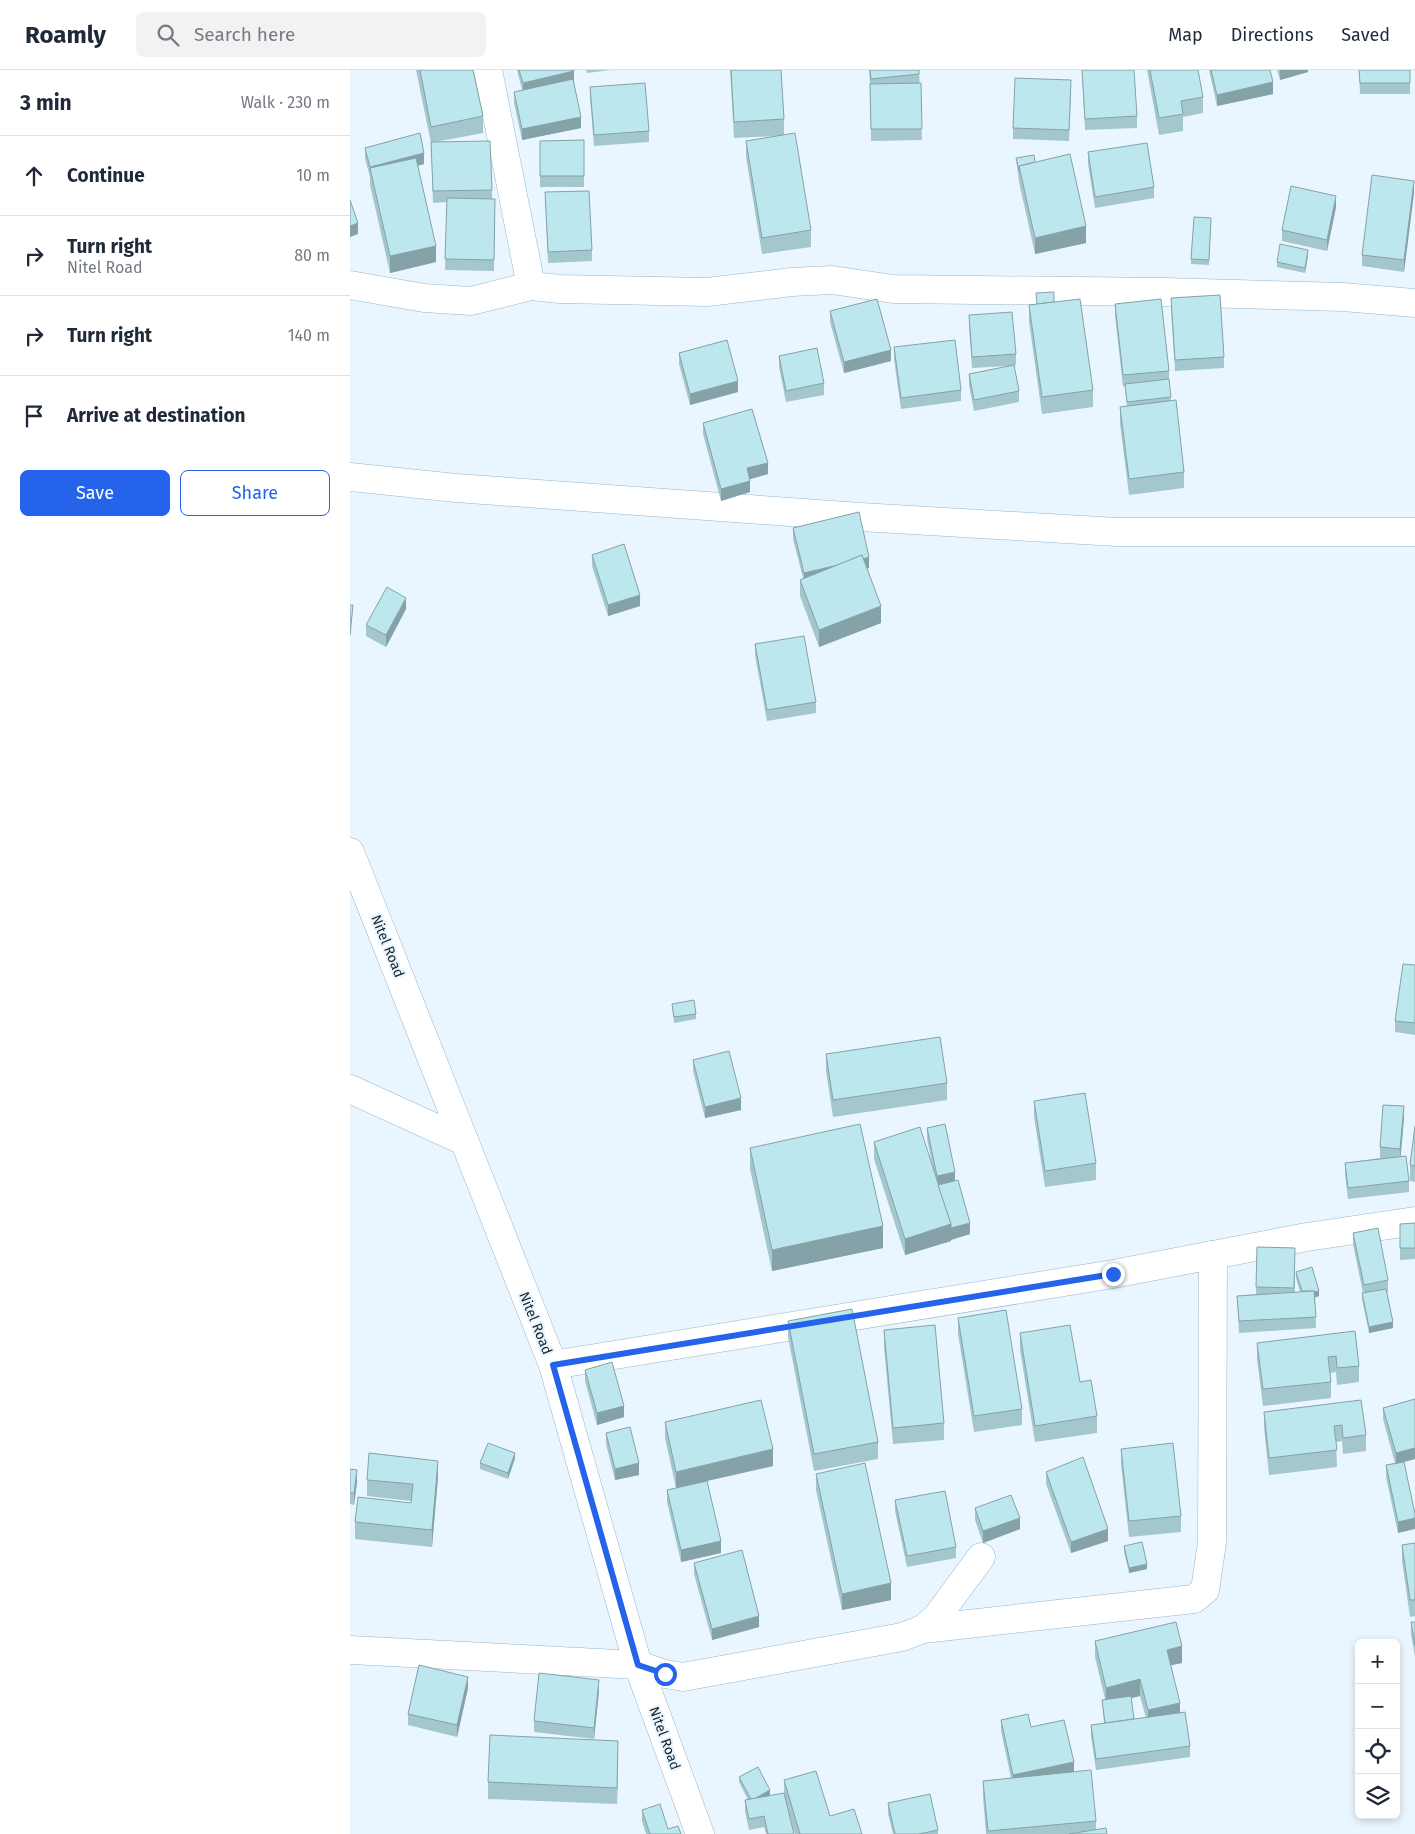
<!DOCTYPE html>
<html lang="en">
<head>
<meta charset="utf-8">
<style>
	:root { --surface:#fff; --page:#f2f2f3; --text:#1f2937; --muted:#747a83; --line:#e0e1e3; --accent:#2563eb }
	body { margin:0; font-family:"Fira Sans",sans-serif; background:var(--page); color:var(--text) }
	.controls { position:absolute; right:15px; bottom:15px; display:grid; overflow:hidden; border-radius:8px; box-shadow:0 2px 8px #0003 }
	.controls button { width:45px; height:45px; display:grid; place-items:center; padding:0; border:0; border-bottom:1px solid var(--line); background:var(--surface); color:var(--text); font:25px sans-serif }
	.stop { position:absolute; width:15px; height:15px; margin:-11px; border:4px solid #2563eb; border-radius:50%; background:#fff }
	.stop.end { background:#2563eb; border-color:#fff; box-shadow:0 1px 5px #0008 }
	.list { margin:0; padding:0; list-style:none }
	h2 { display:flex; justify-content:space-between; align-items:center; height:65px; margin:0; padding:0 20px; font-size:21px }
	h2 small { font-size:16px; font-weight:400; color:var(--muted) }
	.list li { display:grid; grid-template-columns:32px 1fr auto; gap:15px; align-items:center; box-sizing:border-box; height:80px; padding:0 20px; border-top:1px solid var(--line) }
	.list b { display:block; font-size:19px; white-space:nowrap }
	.list p { margin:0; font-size:16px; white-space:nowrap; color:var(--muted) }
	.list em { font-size:16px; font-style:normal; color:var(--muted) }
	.actions { display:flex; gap:10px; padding:15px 20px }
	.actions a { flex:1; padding:11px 0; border:1px solid var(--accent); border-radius:8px; text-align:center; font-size:18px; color:var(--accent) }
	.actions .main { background:var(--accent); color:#fff }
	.icon { flex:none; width:28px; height:28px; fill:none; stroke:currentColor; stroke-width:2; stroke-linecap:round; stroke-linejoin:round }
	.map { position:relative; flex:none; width:1065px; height:1764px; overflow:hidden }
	header { display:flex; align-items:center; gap:30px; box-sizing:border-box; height:70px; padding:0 25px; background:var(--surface); border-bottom:1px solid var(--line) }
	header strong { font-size:24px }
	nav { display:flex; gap:28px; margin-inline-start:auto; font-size:18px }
	.search { width:350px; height:45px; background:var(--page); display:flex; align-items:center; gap:12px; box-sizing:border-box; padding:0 18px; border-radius:8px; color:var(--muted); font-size:19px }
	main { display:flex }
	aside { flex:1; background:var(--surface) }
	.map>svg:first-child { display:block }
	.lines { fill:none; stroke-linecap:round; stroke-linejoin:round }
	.minor-casing { stroke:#98b5cb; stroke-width:29 }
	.minor { stroke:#fff; stroke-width:28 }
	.wall { fill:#a3c7cd; fill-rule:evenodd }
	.shaded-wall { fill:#84a2a7 }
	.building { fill:#bde7ee; stroke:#84a2a7 }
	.route { stroke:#2563eb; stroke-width:6 }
	.labels { text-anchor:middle; stroke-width:4.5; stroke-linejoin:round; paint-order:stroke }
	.street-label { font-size:14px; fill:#19252d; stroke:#eaf6ff }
</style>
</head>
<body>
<header>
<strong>Roamly</strong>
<div class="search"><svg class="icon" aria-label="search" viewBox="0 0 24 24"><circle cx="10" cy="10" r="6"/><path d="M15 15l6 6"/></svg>Search here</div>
<nav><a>Map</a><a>Directions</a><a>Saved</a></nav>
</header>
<main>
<aside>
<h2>3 min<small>Walk · 230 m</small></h2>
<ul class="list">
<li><svg class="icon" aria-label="ahead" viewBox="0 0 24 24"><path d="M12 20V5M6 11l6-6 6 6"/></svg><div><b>Continue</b></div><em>10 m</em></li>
<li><svg class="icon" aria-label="right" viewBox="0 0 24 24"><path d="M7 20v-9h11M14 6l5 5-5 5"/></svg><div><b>Turn right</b><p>Nitel Road</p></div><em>80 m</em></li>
<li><svg class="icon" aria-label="right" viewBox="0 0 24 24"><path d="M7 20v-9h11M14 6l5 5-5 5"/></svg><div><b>Turn right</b></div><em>140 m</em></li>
<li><svg class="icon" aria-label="arrive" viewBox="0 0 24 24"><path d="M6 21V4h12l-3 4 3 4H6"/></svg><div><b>Arrive at destination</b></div></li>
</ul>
<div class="actions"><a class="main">Save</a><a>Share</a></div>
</aside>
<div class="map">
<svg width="1065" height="1764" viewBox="0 0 1065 1764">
	<rect width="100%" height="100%" fill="#eaf6ff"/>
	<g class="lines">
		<g class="minor-casing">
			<g id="minor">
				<polyline points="138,0 181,216"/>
				<polyline points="0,215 74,228 121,231 181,216 210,219 357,222 442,212 482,210 543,219 815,222 993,227 1065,233"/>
				<polyline points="0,407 106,418 510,447 767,462 1065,462"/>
				<polyline points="0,782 203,1295 288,1595 350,1764"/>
				<polyline points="0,1019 114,1071"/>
				<polyline points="203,1295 763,1204 957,1167 1065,1151"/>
				<polyline points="573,1559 844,1529 855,1520 862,1473 863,1185"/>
				<polyline points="0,1580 288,1595 315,1604 333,1607 552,1567 573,1559 586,1548 631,1487"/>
			</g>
		</g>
		<use href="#minor" class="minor"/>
	</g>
	<g class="wall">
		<polygon points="66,0 123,0 133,46 133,63 85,72 142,120 142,129 145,129 144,201 95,200 97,132 83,133 81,73"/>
		<polygon points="167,0 224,0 224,12 223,13 231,58 172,70 164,33 164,22 172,20"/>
		<polygon points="236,0 261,0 237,3"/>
		<polygon points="380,0 431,0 434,49 434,65 461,160 461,177 412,184 396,87 396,71 426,66 384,68"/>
		<polygon points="519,0 569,0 572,70 521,71 520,14"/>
		<polygon points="732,0 787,46 787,58 735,60"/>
		<polygon points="797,0 848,0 853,27 853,43 833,47 833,61 809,65"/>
		<polygon points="859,0 920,0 923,24 867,36"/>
		<polygon points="927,0 958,0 958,2 930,10"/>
		<polygon points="1009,0 1060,0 1060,24 1010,24"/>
		<polygon points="240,17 299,61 299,72 244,76 240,28"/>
		<polygon points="721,22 719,71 663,69 663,58"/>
		<polygon points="234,70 234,117 190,117 190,71"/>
		<polygon points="15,78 74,94 68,96 86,192 40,203 20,115 20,107 15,89"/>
		<polygon points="738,82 804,117 804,128 745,138 738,94"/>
		<polygon points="666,88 685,92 736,173 685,184 669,112"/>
		<polygon points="195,122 242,180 242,191 198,193"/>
		<polygon points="1064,123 1054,202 1012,196 1012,185"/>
		<polygon points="986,137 977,181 932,171 932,160"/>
		<polygon points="861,148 859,195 841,194 841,189"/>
		<polygon points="958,185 955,203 927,197 927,192"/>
		<polygon points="821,228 874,287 874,298 825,301 821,239"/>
		<polygon points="704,232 743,320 743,337 692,344 679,252 679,235"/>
		<polygon points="765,234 819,301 819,309 821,331 834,402 834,418 779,425 770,354 770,337 777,336 775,316 773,317 765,245"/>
		<polygon points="480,241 541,291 494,303 480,252"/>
		<polygon points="619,245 666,284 666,295 664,295 669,321 669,332 624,341 619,315 619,304 658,296 622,298 619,256"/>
		<polygon points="544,277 611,320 611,331 551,339 544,289"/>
		<polygon points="329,283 388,322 340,335 329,294"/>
		<polygon points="429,286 474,313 474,325 436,332 429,297"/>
		<polygon points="353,353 418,404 400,409 400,422 371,431 353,364"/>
		<polygon points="443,458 519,498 517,499 531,553 469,577 450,526 450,510 453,508 443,469"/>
		<polygon points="242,485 290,536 258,546 242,496"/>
		<polygon points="56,539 36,577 16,566 16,555"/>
		<polygon points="405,574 466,632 466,643 417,651 405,585"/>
		<polygon points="1065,895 1065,965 1045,962 1045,951"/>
		<polygon points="322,934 346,944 346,949 324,953"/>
		<polygon points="476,984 597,1013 597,1030 483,1047 476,1001"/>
		<polygon points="343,990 391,1040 355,1048 343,1001"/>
		<polygon points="684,1031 746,1093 746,1110 695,1117 684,1047"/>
		<polygon points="1054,1048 1051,1086 1059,1111 1059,1122 998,1129 995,1104 995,1093 1030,1088 1030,1077"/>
		<polygon points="1065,1056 1065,1112 1060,1111 1060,1095"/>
		<polygon points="577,1058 605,1111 620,1164 601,1169 601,1171 555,1185 524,1089 524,1072 583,1098 577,1069"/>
		<polygon points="400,1078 533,1178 422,1201 400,1099"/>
		<polygon points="1065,1153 1065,1189 1050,1190 1050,1154"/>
		<polygon points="1003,1163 1038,1210 1038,1222 1037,1222 1043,1258 1019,1263 1012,1229 1012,1223 1013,1223 1003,1174"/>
		<polygon points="907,1177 945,1178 945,1222 950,1222 946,1208 946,1202 969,1226 965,1228 966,1258 889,1263 887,1226 906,1224"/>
		<polygon points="608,1248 672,1339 672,1355 624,1362 608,1264"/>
		<polygon points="438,1251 528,1372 528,1389 464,1401 438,1267"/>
		<polygon points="534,1260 594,1353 594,1370 543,1374 534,1277"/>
		<polygon points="1005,1261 1009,1296 1009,1312 987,1315 986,1302 980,1303 981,1312 981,1328 913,1336 907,1289 907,1273"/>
		<polygon points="670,1263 730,1312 747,1346 747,1363 685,1372 670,1280"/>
		<polygon points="235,1300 274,1347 247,1355 235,1311"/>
		<polygon points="1065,1329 1065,1389 1054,1392 1048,1463 1036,1407 1036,1395 1045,1393 1033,1349 1033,1338"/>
		<polygon points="1011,1330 1016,1365 1016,1381 993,1384 992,1371 986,1372 987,1397 919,1405 914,1358 914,1342"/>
		<polygon points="315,1352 423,1396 326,1418 315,1368"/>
		<polygon points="256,1363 289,1405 265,1410 256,1374"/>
		<polygon points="771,1379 831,1446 831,1462 779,1467 771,1395"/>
		<polygon points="165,1388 158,1409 130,1399 130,1393"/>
		<polygon points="0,1399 7,1412 4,1435 0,1434"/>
		<polygon points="696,1402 758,1471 721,1483 696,1414"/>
		<polygon points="466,1404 541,1530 492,1540 466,1420"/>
		<polygon points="88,1407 82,1477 5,1469 5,1452 61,1433 61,1431 17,1426 17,1410"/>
		<polygon points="317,1420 371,1483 331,1492 317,1432"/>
		<polygon points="545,1430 606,1477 606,1488 557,1497 545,1441"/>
		<polygon points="625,1438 670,1459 633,1473 625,1450"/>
		<polygon points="1065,1473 1065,1546 1060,1547 1052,1491 1052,1475"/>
		<polygon points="774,1476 797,1499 779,1503 774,1482"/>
		<polygon points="344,1493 409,1557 362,1570 344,1504"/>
		<polygon points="1061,1552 1065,1552 1065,1587 1061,1564"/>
		<path d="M745 1571 832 1593 821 1595 830 1643 840 1676V1687L746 1700 741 1666V1655L754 1653 752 1630 755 1629 745 1587ZM790 1626 796 1648 784 1649 781 1628Z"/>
		<polygon points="118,1618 107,1667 58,1655 58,1644"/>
		<polygon points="249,1621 244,1669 184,1662 184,1651"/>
		<polygon points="651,1650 681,1657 724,1702 746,1751 746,1760 757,1764 636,1764 633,1727 633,1711 661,1708 651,1661"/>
		<polygon points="268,1687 267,1734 138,1729 138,1712"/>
		<polygon points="389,1707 420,1726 434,1723 434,1710 480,1746 512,1764 445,1764 439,1744 444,1764 416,1764 414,1757 399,1760 395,1741 395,1730 398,1730 389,1712"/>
		<polygon points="538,1733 588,1760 588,1764 543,1764 538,1744"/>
		<polygon points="292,1740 318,1759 331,1764 296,1764 292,1751"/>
	</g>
	<g class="shaded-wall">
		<polygon points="930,0 958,0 958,2 930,10"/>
		<polygon points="224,1 224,12 173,24 173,13"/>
		<polygon points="923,12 923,24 867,36 867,25"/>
		<polygon points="231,47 231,58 172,70 172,59"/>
		<polygon points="74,83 74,94 22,107 20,97"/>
		<polygon points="1064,111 1064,123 1054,202 1054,190"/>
		<polygon points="986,126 986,137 977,181 977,170"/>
		<polygon points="8,153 8,164 0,167 0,156"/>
		<polygon points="736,156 736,173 685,184 685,168"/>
		<polygon points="86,176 86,192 40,203 40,186"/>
		<polygon points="958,180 958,185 955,203 955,198"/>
		<polygon points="541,280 541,291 494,303 494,292"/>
		<polygon points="388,311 388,322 340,335 340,324"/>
		<polygon points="418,393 418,404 397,410 397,398"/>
		<polygon points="400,411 400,422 371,431 371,419"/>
		<polygon points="519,487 519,498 454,514 454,503"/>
		<polygon points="290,525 290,536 258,546 258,535"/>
		<polygon points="56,528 56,539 36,577 36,565"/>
		<polygon points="531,536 531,553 469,577 469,560"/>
		<polygon points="391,1028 391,1040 355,1048 355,1037"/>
		<polygon points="1054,1036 1054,1048 1050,1090 1050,1079"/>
		<polygon points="605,1102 605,1114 587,1117 587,1106"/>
		<polygon points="620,1153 620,1164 601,1170 601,1158"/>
		<polygon points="601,1154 601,1171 555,1185 555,1169"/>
		<polygon points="533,1156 533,1178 422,1201 422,1180"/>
		<polygon points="969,1221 969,1226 953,1231 953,1225"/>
		<polygon points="1043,1252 1043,1258 1019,1263 1019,1257"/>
		<polygon points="274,1336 274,1347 247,1355 247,1343"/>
		<polygon points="1065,1378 1065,1389 1046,1394 1046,1383"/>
		<polygon points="423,1379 423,1396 326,1418 326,1402"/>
		<polygon points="165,1383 165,1388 158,1409 158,1403"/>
		<polygon points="88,1391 88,1407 82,1477 82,1460"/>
		<polygon points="289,1393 289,1405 265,1410 265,1399"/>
		<polygon points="7,1400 7,1412 4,1435 4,1423"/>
		<polygon points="670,1448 670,1459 633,1473 633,1461"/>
		<polygon points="1065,1448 1065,1459 1048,1463 1048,1452"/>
		<polygon points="758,1459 758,1471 721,1483 721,1472"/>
		<polygon points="371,1471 371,1483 331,1492 331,1480"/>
		<polygon points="797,1494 797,1499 779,1503 779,1498"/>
		<polygon points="541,1513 541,1530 492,1540 492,1524"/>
		<polygon points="409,1546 409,1557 362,1570 362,1559"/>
		<polygon points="832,1576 832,1593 817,1596 817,1580"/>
		<polygon points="118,1607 118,1618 107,1667 107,1655"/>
		<polygon points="790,1609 790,1626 756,1634 756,1618"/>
		<polygon points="249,1610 249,1621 244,1669 244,1658"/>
		<polygon points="830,1633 830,1649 798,1656 798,1640"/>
		<polygon points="268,1671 268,1687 267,1734 267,1718"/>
		<polygon points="724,1692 724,1703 663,1716 663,1705"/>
		<polygon points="420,1720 420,1726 402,1730"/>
	</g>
	<g class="building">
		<polygon points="70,0 123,0 133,46 81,57"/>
		<polygon points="169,0 224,0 224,1 173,13"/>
		<polygon points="381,0 431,0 434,49 384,52"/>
		<polygon points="520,0 569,0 569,4 521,9"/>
		<polygon points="732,0 784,0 787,46 735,49"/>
		<polygon points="800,0 848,0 853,27 831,31 833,44 809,48"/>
		<polygon points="861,0 920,0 923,12 867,25"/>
		<polygon points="1009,0 1060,0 1060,13 1010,13"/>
		<polygon points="665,8 721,10 719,60 663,58"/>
		<polygon points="223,9 231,47 172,59 164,22"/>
		<polygon points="295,13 299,61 244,65 240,17"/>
		<polygon points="571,13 572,59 521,59 520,14"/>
		<polygon points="70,63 74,83 20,97 15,78"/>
		<polygon points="445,63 461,160 412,168 396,71"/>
		<polygon points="234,70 234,106 190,106 190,71"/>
		<polygon points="140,71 142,120 83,121 81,72"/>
		<polygon points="797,73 804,117 745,127 738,82"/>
		<polygon points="720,84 736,156 685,168 669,96"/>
		<polygon points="684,85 685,92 669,96 669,101 666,88"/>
		<polygon points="66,88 86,176 40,186 20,98"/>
		<polygon points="1022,105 1064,111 1054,190 1012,185"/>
		<polygon points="941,116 986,126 977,170 932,160"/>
		<polygon points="239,121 242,180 198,182 195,122"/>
		<polygon points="97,128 145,129 144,190 95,189"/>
		<polygon points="0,130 8,153 0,156"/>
		<polygon points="844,147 861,148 859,190 841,189"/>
		<polygon points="930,174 958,180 955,198 927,192"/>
		<polygon points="704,222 704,232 687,234 686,223"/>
		<polygon points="870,225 874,287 825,290 821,228"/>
		<polygon points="527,229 541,280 494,292 480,241"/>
		<polygon points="730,229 743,320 692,327 679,235"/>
		<polygon points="811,229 819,301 773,305 765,234"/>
		<polygon points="662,242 666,284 622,287 619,245"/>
		<polygon points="377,270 388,311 340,324 329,283"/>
		<polygon points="605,270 611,320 551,328 544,277"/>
		<polygon points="467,278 474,313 436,321 429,286"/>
		<polygon points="664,295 669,321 624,330 619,304"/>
		<polygon points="819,309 821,327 777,332 775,314"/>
		<polygon points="826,330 834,402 779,409 770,337"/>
		<polygon points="402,339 418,393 397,398 400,411 371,419 353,353"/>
		<polygon points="509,442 519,487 513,489 512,485 488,495 454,503 443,458"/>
		<polygon points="274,474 290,525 258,535 242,485"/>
		<polygon points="512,485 531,536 469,560 450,510"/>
		<polygon points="37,517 56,528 36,565 16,555"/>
		<polygon points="0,535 3,535 0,565"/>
		<polygon points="454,566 466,632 417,640 405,574"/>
		<polygon points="1053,894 1065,895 1065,953 1045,951"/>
		<polygon points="344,930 346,944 324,947 322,934"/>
		<polygon points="590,967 597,1013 483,1030 476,984"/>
		<polygon points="379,981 391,1028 355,1037 343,990"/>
		<polygon points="735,1023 746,1093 695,1101 684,1031"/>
		<polygon points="1033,1035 1054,1036 1050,1079 1030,1077"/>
		<polygon points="510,1054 533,1156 422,1180 400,1078"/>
		<polygon points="595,1054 605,1102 587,1106 577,1058"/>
		<polygon points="1065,1056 1065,1096 1060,1095"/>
		<polygon points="570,1057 601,1154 555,1169 524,1072"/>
		<polygon points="1056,1086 1059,1111 998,1118 995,1093"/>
		<polygon points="608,1110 620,1153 601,1158 601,1154 588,1115"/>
		<polygon points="1065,1153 1065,1178 1050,1178 1050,1154"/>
		<polygon points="1028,1158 1038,1210 1014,1215 1003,1163"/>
		<polygon points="907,1177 945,1178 944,1218 906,1217"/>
		<polygon points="962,1197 969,1221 964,1222 964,1221 952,1221 946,1202"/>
		<polygon points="1036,1219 1043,1252 1019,1257 1012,1223"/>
		<polygon points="964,1221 966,1247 889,1251 887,1226"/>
		<polygon points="502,1239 528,1372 464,1384 438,1251"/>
		<polygon points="656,1240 672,1339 624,1346 608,1248"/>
		<polygon points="585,1255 594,1353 543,1358 534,1260"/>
		<polygon points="720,1255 730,1312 741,1310 747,1346 685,1356 670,1263"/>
		<polygon points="1005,1261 1009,1296 987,1298 986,1286 978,1287 981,1312 913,1319 907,1273"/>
		<polygon points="262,1292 274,1336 247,1343 235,1300"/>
		<polygon points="1065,1329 1065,1378 1046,1383 1033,1338"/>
		<polygon points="411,1330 423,1379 326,1402 315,1352"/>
		<polygon points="1011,1330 1016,1365 993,1368 992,1355 984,1356 987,1380 919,1388 914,1342"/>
		<polygon points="280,1357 289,1393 265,1399 256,1363"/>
		<polygon points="138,1373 165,1383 158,1403 130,1393"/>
		<polygon points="823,1373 831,1446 779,1451 771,1379"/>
		<polygon points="19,1383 88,1391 82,1460 5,1452 8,1427 61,1433 63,1414 17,1410"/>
		<polygon points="733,1387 758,1459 721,1472 696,1402"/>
		<polygon points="1054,1392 1065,1444 1065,1448 1048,1452 1036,1395"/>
		<polygon points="515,1393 541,1513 492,1524 466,1404"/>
		<polygon points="0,1399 7,1400 4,1423 0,1423"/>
		<polygon points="357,1411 371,1471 331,1480 317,1420"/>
		<polygon points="595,1421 606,1477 557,1486 545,1430"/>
		<polygon points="661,1425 670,1448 633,1461 625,1438"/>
		<polygon points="792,1472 797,1494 779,1498 774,1476"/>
		<polygon points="1065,1473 1065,1530 1060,1530 1052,1475"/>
		<polygon points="392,1480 409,1546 362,1559 344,1493"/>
		<polygon points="826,1552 832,1576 817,1580 830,1633 798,1640 790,1609 756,1618 745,1571"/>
		<polygon points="1061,1552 1065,1552 1065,1576"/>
		<polygon points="69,1595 118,1607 107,1655 58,1644"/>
		<polygon points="189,1603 249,1610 244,1658 184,1651"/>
		<polygon points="781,1626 784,1649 755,1653 752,1630"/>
		<polygon points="835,1642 840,1676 746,1689 741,1655"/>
		<polygon points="678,1644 681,1657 714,1650 724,1692 663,1705 651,1650"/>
		<polygon points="140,1665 268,1671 267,1718 138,1712"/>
		<polygon points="408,1697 420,1720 404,1729 401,1729 389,1707"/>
		<polygon points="741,1700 746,1751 638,1761 633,1711"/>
		<polygon points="466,1701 480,1746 504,1739 512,1764 450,1764 434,1710"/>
		<polygon points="434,1723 444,1764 418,1764 414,1746 399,1749 395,1730"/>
		<polygon points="580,1724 588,1760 569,1764 545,1764 538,1733"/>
		<polygon points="310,1734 318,1759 328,1756 331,1764 300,1764 292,1740"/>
		<polygon points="756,1758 757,1764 719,1764"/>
	</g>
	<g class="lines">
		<polyline class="route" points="315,1604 288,1595 203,1295 763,1204"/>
	</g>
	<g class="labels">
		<g class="street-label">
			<text transform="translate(38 876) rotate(68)" y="5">Nitel Road</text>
			<text transform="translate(186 1253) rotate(68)" y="5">Nitel Road</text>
			<text transform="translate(315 1668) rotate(70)" y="5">Nitel Road</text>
		</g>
	</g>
</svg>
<div class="controls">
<button>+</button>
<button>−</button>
<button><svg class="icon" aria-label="locate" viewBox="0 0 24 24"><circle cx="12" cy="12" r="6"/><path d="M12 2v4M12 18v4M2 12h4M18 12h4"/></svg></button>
<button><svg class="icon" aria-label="layers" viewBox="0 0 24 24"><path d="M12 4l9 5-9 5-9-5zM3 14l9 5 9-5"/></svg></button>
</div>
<div class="stop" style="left:315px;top:1604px"></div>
<div class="stop end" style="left:763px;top:1204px"></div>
</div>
</main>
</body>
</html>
